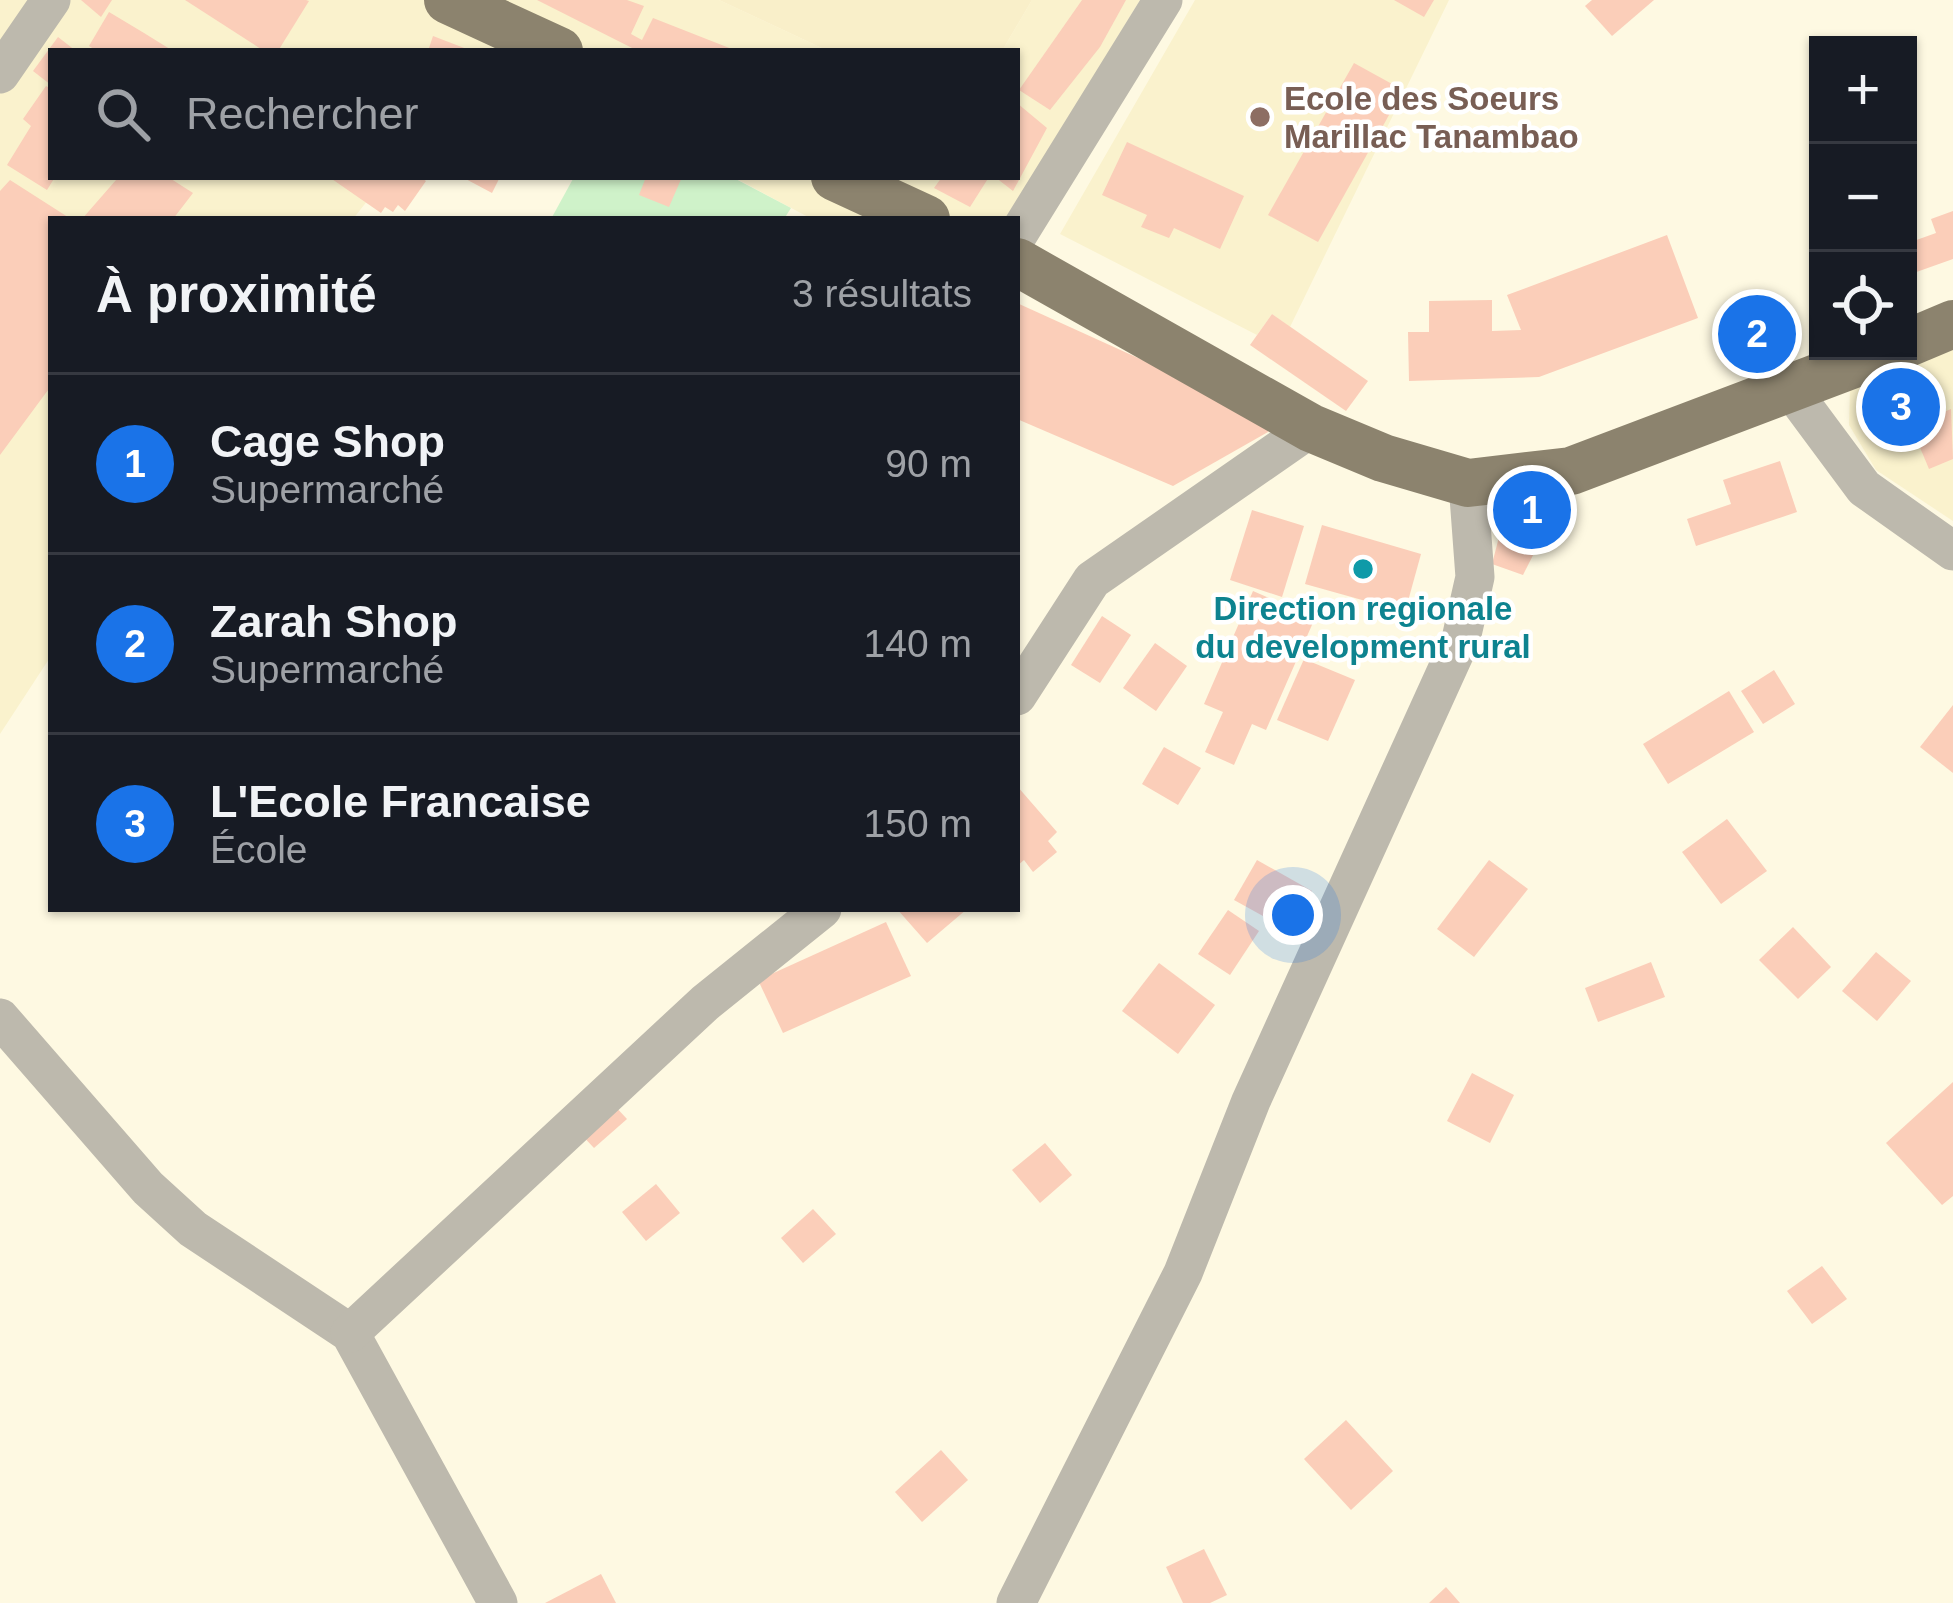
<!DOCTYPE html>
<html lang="fr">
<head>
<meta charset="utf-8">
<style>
	:root { --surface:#171b24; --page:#242831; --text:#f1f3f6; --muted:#9ea1a6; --line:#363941; --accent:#1a73e8 }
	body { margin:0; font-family:Arial,sans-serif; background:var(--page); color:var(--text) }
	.controls { position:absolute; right:36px; top:36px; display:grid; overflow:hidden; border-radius:0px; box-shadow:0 3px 9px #0004 }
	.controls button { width:108px; height:108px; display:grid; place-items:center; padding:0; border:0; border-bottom:3px solid var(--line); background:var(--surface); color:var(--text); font:60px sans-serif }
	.you { position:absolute; left:1293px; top:915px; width:42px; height:42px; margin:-30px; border:9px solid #fff; border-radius:50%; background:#1a73e8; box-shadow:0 0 0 18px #1a73e833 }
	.badge { display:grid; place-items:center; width:78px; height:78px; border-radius:50%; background:var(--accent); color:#fff; font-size:39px; font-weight:700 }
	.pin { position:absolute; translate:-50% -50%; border:6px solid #fff; box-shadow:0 3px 12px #0006 }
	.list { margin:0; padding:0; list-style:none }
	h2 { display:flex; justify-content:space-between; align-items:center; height:156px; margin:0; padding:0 48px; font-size:51px }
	h2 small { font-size:39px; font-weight:400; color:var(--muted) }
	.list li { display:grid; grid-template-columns:78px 1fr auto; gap:36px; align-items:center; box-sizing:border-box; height:180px; padding:0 48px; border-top:3px solid var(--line) }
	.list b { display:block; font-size:45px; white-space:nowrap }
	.list p { margin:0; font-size:39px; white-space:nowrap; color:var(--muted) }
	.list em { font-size:39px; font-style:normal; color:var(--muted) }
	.icon { flex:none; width:66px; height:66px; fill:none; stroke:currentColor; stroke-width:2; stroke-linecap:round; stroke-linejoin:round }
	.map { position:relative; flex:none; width:1953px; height:1603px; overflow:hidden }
	.search { position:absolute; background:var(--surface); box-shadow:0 3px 9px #0004; left:48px; top:48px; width:972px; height:132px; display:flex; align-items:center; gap:30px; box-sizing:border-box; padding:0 42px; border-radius:0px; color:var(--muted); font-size:45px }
	.panel { position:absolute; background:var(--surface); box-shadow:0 3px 9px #0004; left:48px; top:216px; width:972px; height:696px; border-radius:0px }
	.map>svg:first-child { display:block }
	.built { fill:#faf2cd }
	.green { fill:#cff2c9 }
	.sand { fill:#f9efc9 }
	.building { fill:#fbceb9 }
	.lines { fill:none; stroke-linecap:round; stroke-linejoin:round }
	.minor { stroke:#bdb9ad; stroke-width:39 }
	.major { stroke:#8c836e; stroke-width:48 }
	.education-dot { fill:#8d6e63; stroke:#fff; stroke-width:4.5 }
	.culture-dot { fill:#0f9aa8; stroke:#fff; stroke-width:4.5 }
	.labels { text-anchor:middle; stroke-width:9; stroke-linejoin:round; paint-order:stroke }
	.education-label { font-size:33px; font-weight:bold; fill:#785e54; stroke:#fff; text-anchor:start }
	.culture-label { font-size:33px; font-weight:bold; fill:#0d838f; stroke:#fff }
</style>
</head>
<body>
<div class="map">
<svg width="1953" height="1603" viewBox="0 0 1953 1603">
	<rect width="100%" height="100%" fill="#fef9e2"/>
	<g class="built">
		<polygon points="0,0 719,0 828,51 51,51 51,177 386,177 353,219 51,219 51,656 0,734"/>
		<polygon points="1032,0 1140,0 1007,219 812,219 733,177 1017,177 1017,51 1002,51"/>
		<polygon points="1195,0 1449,0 1290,327 1272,314 1257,335 1060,234"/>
		<polygon points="1953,329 1953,521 1876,470 1849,425 1850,389"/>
	</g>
	<polygon class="green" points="574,177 732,177 791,208 784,219 551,219"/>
	<polygon class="sand" points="719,0 1032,0 1002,51 828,51"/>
	<g class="building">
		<polygon points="81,0 112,0 101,17"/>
		<polygon points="185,0 306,0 309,1 278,51 264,51"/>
		<polygon points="537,0 627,0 644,6 631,34 642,40 653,18 737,51 638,51"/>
		<polygon points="1082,0 1126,0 1100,47 1050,110 1019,90"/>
		<polygon points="1394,0 1434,0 1424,17"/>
		<polygon points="1592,0 1654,0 1612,36 1585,6"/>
		<polygon points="109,12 144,33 173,51 97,51 89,46"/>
		<polygon points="433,36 472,51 428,51"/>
		<polygon points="58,37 76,51 51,51 51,85 33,71"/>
		<polygon points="1354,63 1403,90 1318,242 1268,215"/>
		<polygon points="46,86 51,89 55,177 47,190 7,165 31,126 23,119"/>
		<polygon points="1017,103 1047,128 1013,191 995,177 1017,177"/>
		<polygon points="1127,142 1244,196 1220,249 1174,228 1169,238 1141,227 1147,215 1102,195"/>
		<polygon points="112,177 168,177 193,193 173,219 82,219 116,180"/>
		<polygon points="329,177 420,177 426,181 405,211 398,205 393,212 385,207 381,213"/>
		<polygon points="462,177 500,177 492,193"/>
		<polygon points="646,177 682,177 669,207 639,195"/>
		<polygon points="942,177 989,177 970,207 934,188"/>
		<polygon points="10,180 71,219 51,219 51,386 0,455 0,191"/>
		<polygon points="1953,211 1953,259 1908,275 1908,243 1936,233 1931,219"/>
		<polygon points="1667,235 1698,318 1539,377 1409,381 1408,332 1429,332 1429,301 1492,300 1492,331 1521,330 1507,295"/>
		<polygon points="1017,303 1268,417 1268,432 1173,486 1017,419"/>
		<polygon points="1272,314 1368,381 1346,411 1250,345"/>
		<polygon points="1764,316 1774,342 1750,352 1740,325"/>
		<polygon points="1951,409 1953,459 1929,469 1911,426"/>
		<polygon points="1780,461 1797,512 1696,546 1687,519 1731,504 1723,480"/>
		<polygon points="1523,493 1558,506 1523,575 1492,564 1505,514"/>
		<polygon points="1252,510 1304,526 1282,597 1230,580"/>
		<polygon points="1322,525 1421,554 1405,612 1305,584"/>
		<polygon points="1253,591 1315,618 1266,730 1252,724 1234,765 1205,752 1223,712 1204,704"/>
		<polygon points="1102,616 1131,635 1100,683 1071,665"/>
		<polygon points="1155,643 1187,666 1156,711 1123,688"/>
		<polygon points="1304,659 1355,680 1328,741 1277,720"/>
		<polygon points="1774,670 1795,704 1763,724 1741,691"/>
		<polygon points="1729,691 1754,732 1668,784 1643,744"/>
		<polygon points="1953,705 1953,773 1920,747"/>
		<polygon points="1164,747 1201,768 1178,805 1142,784"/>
		<polygon points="1017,786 1057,832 1048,841 1057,852 1033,872 1024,860 1017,866"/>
		<polygon points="1727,819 1767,871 1721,904 1682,852"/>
		<polygon points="1257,860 1312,891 1290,931 1234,900"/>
		<polygon points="1489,860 1528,889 1474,957 1437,929"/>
		<polygon points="897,909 967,909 927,943"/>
		<polygon points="1228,910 1259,931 1230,975 1198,954"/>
		<polygon points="886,922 911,976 783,1033 758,980"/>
		<polygon points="1793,927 1831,967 1798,999 1759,960"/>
		<polygon points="1876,952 1911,981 1877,1021 1842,991"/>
		<polygon points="1651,962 1665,997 1598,1022 1585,988"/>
		<polygon points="1159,963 1215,1005 1178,1054 1122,1011"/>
		<polygon points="1472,1073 1514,1095 1490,1143 1447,1121"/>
		<polygon points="1953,1082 1953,1196 1942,1205 1886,1143"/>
		<polygon points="613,1104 627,1119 594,1148 580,1133"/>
		<polygon points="1045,1143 1072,1175 1040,1203 1012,1170"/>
		<polygon points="656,1184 680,1213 646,1241 622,1212"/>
		<polygon points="813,1209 836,1234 803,1263 781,1238"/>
		<polygon points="1822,1266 1847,1299 1812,1324 1787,1291"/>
		<polygon points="1346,1420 1393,1471 1351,1510 1304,1459"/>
		<polygon points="941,1450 968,1480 922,1522 895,1492"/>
		<polygon points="1204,1549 1227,1595 1210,1603 1183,1603 1166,1567"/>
		<polygon points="601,1574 616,1603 545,1603"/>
		<polygon points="1446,1587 1460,1603 1429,1603"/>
	</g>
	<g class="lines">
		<g class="minor">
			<polyline points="0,74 51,0"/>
			<polyline points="1017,236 1163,0"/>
			<polyline points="1792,391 1864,488 1953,551"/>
			<polyline points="1017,696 1092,580 1311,428"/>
			<polyline points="0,1018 148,1188 193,1229 350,1333 498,1603"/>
			<polyline points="350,1333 705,1003 822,909"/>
			<polyline points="1016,1603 1183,1273 1251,1101 1461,639 1475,577 1468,483"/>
		</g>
		<g class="major">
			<polyline points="448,0 559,51"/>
			<polyline points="835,177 926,219"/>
			<polyline points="1017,262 1311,428 1383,458 1468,483 1571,471 1888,351"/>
			<polyline points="1908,343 1953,324"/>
		</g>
	</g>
	<circle class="education-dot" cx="1260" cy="117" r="12"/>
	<circle class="culture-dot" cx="1363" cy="569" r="12"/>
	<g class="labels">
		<g class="education-label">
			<text x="1284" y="110">Ecole des Soeurs<tspan x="1284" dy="38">Marillac Tanambao</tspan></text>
		</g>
		<g class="culture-label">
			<text x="1363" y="620">Direction regionale<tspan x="1363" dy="38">du development rural</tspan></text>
		</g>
	</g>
</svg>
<div class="controls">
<button>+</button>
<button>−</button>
<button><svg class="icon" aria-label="locate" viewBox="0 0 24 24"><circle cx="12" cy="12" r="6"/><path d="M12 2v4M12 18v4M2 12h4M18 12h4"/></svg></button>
</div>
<div class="you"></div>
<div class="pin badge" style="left:1532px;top:510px">1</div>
<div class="pin badge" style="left:1757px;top:334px">2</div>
<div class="pin badge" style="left:1901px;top:407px">3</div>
<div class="search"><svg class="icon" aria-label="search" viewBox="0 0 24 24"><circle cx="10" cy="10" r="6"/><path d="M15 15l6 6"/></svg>Rechercher</div>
<section class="panel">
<h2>À proximité<small>3 résultats</small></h2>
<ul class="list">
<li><span class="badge">1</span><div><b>Cage Shop</b><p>Supermarché</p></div><em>90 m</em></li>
<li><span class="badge">2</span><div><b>Zarah Shop</b><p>Supermarché</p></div><em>140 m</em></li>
<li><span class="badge">3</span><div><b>L'Ecole Francaise</b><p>École</p></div><em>150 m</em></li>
</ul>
</section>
</div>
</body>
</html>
